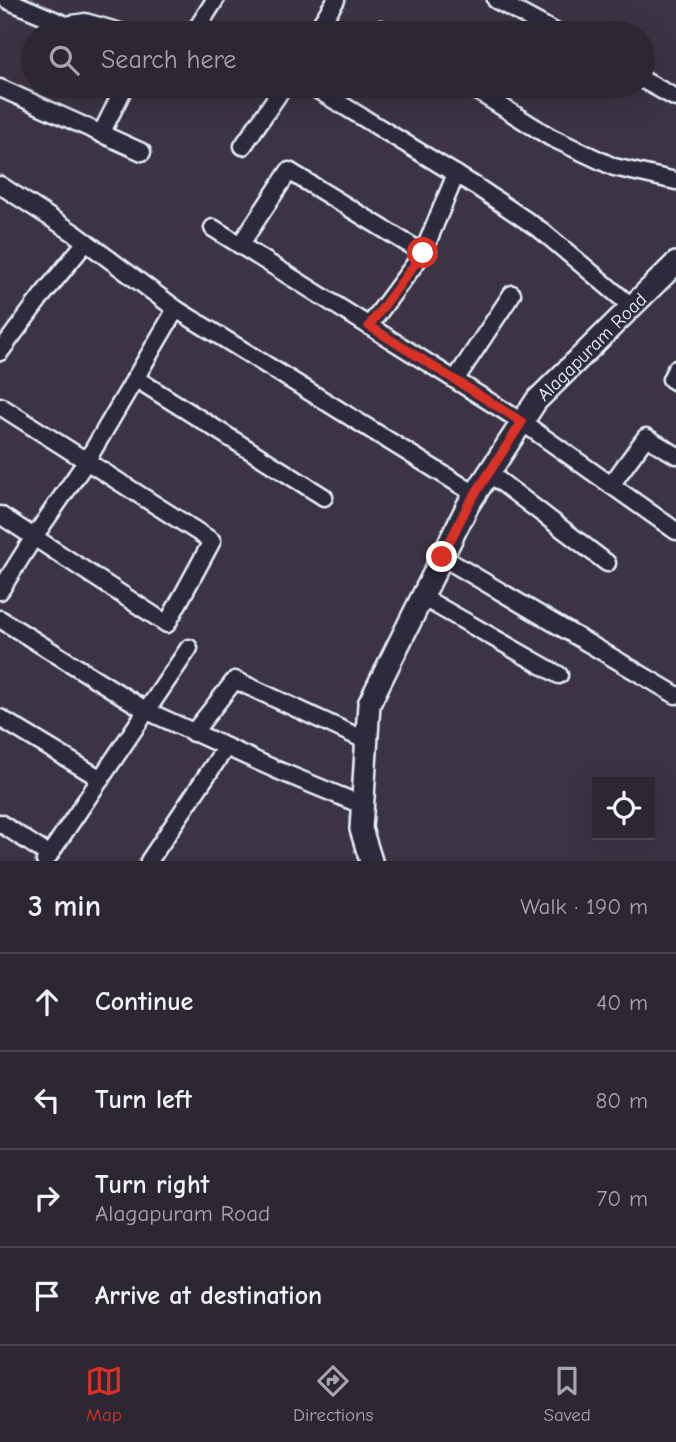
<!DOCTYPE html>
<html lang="en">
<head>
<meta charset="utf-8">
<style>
	:root { --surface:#2d2633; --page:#352e3b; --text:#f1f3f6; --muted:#a7a5ac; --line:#48434e; --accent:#d93025 }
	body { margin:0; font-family:"Comic Neue",sans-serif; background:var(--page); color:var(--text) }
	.controls { position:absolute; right:21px; bottom:21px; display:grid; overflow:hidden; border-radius:0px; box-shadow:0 7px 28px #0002 }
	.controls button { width:63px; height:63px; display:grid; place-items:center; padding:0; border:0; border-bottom:2px solid var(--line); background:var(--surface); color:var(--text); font:35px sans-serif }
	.stop { position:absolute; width:21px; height:21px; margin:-16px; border:5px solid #d93025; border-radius:50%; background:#fff }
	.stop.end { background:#d93025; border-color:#fff; box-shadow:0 2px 7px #0008 }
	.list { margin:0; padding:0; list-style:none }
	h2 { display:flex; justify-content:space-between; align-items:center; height:91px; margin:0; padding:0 28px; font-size:30px }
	h2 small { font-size:23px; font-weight:400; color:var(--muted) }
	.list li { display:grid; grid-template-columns:46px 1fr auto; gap:21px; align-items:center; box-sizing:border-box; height:98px; padding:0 28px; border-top:2px solid var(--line) }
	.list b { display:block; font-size:26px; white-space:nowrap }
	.list p { margin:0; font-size:23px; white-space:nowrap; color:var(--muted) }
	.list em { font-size:23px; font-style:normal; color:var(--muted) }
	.icon { flex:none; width:38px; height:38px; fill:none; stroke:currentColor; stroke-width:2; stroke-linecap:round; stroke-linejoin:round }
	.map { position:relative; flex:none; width:676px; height:861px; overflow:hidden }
	.search { position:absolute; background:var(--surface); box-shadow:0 7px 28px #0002; left:21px; right:21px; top:21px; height:77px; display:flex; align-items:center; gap:18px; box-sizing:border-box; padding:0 24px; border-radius:38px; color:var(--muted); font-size:26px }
	.sheet { height:483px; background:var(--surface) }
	nav { display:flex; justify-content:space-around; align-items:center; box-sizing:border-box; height:98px; border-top:2px solid var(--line); background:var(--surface); font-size:19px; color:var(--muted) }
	nav a { display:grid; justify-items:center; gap:4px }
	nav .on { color:var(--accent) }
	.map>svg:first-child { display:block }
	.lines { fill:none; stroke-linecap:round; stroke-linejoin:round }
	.minor-casing { stroke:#e8f1f8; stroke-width:21 }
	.secondary-casing { stroke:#e8f1f8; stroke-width:26 }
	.minor { stroke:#2f2a3d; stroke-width:16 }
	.secondary { stroke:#2f2a3d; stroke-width:21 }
	.route { stroke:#d93025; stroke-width:9 }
	.labels { text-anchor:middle; stroke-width:6; stroke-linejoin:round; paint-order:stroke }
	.street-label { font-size:19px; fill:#e8f1f8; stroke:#2f2a3d }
</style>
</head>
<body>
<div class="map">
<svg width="676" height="861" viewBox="0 0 676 861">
	<rect width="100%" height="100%" fill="#3c3344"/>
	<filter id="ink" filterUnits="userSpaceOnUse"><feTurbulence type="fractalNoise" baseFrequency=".0143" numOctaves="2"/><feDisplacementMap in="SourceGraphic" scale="14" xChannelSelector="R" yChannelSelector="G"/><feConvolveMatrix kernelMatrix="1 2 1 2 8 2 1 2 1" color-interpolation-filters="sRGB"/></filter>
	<g filter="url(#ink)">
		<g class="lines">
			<g class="minor-casing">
				<g id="minor">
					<polyline points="7,0 66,25 85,22 124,33"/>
					<polyline points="496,0 557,33"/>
					<polyline points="381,29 387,33"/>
					<polyline points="194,33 215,0"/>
					<polyline points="315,33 336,0"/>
					<polyline points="643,80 676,98"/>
					<polyline points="311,86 477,187 542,231 631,306"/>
					<polyline points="469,86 550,137 614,167 676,181"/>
					<polyline points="0,88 142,152"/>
					<polyline points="101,134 125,86"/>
					<polyline points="243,146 284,86"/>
					<polyline points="0,185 74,233 176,309 475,494"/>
					<polyline points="213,228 522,422 676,531"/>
					<polyline points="240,245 289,171 423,253 369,326"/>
					<polyline points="423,253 456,174"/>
					<polyline points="0,352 41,297 86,242"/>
					<polyline points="676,369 671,379 676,382"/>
					<polyline points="135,378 324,497"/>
					<polyline points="455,380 512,294"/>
					<polyline points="0,406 212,541 167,624 0,515"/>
					<polyline points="489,473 607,563"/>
					<polyline points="611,485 646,437 676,455"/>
					<polyline points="442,557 676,695"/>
					<polyline points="0,591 34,537 86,462 176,309"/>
					<polyline points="422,597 559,675"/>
					<polyline points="0,619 147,711 277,770 362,805"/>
					<polyline points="0,718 101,779"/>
					<polyline points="193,733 235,680 367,741"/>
					<polyline points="0,823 49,855"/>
					<polyline points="45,861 189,648"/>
					<polyline points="149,861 226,747"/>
				</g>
			</g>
			<g class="secondary-casing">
				<g id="secondary">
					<path id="s1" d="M371 861 361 829 369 704 468 505 536 401 676 263"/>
				</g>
			</g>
			<use href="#minor" class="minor"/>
			<use href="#secondary" class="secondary"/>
		</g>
	</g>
	<g class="lines" filter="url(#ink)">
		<polyline class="route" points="423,253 369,326 522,422 468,505 442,557"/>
	</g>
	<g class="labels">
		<g class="street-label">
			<text dy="7" stroke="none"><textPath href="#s1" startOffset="583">Alagapuram Road</textPath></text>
		</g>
	</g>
</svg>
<div class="controls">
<button><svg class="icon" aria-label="locate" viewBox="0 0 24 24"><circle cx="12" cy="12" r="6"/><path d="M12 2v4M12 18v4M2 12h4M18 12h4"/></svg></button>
</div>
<div class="stop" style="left:423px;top:253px"></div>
<div class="stop end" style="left:442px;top:557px"></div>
<div class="search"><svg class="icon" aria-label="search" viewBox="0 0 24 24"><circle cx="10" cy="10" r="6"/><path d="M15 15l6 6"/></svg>Search here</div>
</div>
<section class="sheet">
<h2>3 min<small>Walk · 190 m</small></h2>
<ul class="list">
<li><svg class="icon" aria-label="ahead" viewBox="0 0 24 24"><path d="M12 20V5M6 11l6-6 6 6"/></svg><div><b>Continue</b></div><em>40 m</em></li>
<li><svg class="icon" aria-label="left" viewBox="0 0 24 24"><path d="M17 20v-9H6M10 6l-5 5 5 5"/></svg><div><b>Turn left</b></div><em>80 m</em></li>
<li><svg class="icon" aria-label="right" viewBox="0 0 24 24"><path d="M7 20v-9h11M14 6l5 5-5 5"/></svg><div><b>Turn right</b><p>Alagapuram Road</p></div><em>70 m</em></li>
<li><svg class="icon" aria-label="arrive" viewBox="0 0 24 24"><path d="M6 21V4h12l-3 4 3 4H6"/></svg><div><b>Arrive at destination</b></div></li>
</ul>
</section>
<nav>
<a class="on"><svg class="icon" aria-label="map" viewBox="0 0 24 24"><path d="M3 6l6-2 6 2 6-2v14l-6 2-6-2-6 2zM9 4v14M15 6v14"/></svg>Map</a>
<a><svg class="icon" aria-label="directions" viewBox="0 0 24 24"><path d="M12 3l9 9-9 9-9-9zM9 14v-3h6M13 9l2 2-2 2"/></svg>Directions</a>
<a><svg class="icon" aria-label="saved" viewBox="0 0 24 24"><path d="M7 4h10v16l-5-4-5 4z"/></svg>Saved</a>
</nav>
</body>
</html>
